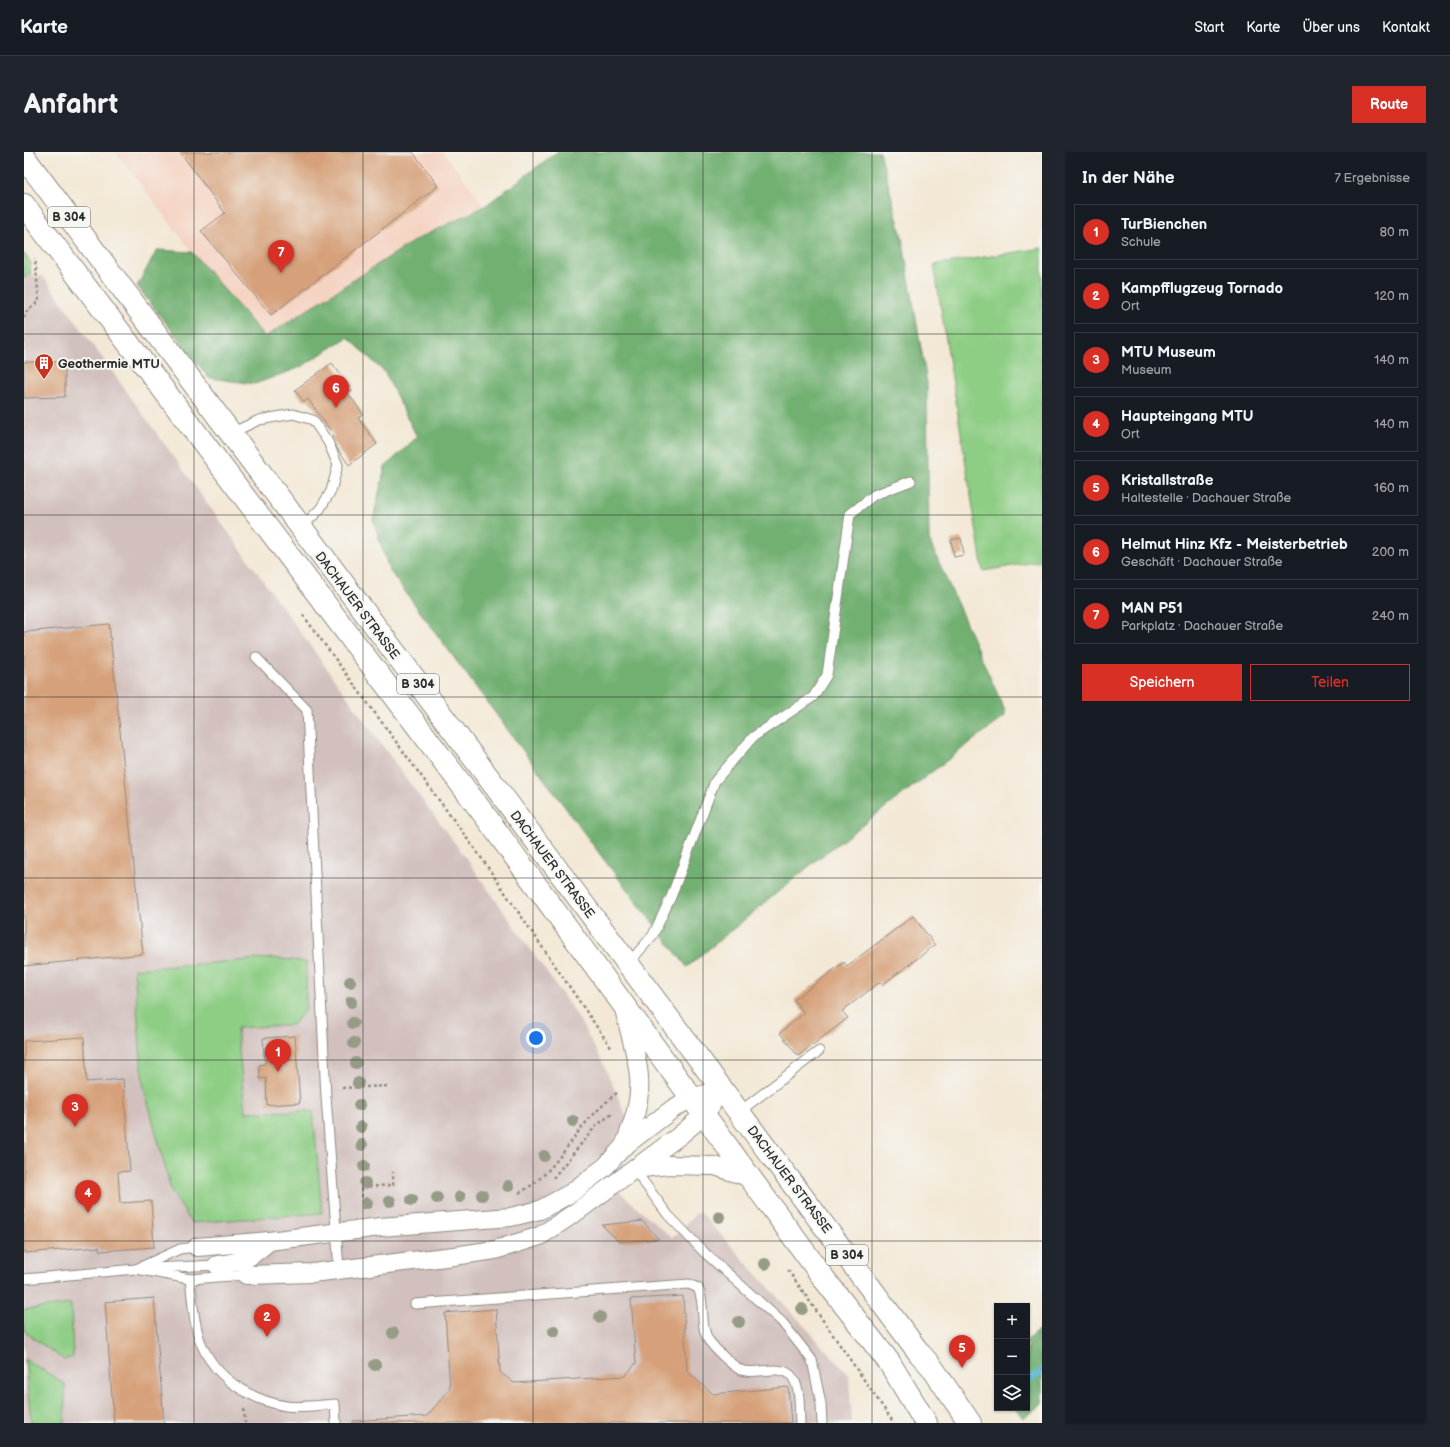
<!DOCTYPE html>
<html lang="de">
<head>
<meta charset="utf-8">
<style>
	:root { --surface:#171b24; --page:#20242c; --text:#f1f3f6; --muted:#9ea1a6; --line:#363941; --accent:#d93025 }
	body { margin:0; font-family:"Balsamiq Sans",sans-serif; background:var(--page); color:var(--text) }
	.controls { position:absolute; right:12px; bottom:12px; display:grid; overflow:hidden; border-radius:0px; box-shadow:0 1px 3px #0004 }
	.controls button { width:36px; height:36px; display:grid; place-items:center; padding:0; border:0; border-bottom:1px solid var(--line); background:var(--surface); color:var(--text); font:20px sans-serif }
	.you { position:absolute; left:512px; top:886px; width:14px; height:14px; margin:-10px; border:3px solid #fff; border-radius:50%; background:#1a73e8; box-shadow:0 0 0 6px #1a73e833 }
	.badge { display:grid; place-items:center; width:26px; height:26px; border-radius:50%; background:var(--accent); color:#fff; font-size:13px; font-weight:700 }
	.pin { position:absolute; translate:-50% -33px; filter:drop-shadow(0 1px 2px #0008) }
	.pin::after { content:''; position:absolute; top:21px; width:14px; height:12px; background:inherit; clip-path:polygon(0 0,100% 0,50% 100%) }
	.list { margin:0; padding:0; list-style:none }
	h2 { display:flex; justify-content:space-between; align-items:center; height:52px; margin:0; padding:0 16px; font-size:17px }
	h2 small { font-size:13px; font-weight:400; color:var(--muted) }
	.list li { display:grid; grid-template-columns:26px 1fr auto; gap:12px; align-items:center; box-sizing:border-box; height:56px; margin:0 8px 8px; padding:0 8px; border:1px solid var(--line); border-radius:0px }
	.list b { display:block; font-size:15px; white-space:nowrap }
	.list p { margin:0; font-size:13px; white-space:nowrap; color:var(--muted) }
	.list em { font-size:13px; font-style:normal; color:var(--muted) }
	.actions { display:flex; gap:8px; padding:12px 16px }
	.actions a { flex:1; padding:9px 0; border:1px solid var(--accent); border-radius:0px; text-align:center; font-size:14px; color:var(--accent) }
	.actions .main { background:var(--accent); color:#fff }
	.icon { flex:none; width:22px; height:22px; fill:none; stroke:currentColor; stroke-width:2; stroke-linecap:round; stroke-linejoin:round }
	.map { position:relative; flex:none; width:1018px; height:1271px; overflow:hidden; border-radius:0px }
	header { display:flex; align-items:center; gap:24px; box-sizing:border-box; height:56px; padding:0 20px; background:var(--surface); border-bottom:1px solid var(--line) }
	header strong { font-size:19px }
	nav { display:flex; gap:22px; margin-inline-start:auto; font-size:14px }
	.intro { display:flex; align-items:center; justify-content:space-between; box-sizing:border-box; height:96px; padding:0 24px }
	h1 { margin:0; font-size:28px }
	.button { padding:10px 18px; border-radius:0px; background:var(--accent); color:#fff; font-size:14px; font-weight:700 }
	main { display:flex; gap:24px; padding:0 24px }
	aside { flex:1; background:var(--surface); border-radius:0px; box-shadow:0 1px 3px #0004 }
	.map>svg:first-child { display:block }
	.built { fill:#f5d3c2 }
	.industrial { fill:#d1c0bd }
	.green { fill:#8dcd84; stroke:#5c7c58 }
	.forest { fill:#72b072; stroke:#4e6e4e }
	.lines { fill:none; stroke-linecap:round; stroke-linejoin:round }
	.stream { stroke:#56b8d4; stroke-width:7 }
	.building { fill:#d6a17a }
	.service-casing { stroke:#8f8a80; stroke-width:11 }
	.minor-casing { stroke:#8f8a80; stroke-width:20 }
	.primary-casing { stroke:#8f8a80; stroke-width:24 }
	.path { stroke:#8f8a80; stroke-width:2.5; stroke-dasharray:3 3; stroke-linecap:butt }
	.service { stroke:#fff; stroke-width:9 }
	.minor { stroke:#fff; stroke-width:18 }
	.primary { stroke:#fff; stroke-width:22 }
	.tree { fill:#959b86 }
	.grid { fill:none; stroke:#2b2b2b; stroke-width:1; stroke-opacity:0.55 }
	.labels { text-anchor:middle; stroke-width:4; stroke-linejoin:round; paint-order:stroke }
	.shield { fill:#f6f6f2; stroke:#686867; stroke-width:1 }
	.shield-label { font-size:12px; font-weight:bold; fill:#2b2b2b }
	.poi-label { font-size:13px; font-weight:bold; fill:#2b2b2b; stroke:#f6f6f2; text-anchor:start }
	.street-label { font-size:13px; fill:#2b2b2b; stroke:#f6f6f2 }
</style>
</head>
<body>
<header>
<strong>Karte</strong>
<nav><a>Start</a><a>Karte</a><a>Über uns</a><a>Kontakt</a></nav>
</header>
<div class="intro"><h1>Anfahrt</h1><a class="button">Route</a></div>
<main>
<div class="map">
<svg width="1018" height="1271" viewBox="0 0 1018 1271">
	<rect width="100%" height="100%" fill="#f6f6f2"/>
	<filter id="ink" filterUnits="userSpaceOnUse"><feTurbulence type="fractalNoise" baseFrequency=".025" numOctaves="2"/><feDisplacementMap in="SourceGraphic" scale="8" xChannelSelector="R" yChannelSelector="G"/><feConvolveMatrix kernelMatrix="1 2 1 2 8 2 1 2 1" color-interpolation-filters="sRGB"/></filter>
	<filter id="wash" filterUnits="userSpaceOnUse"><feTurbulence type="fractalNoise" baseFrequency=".012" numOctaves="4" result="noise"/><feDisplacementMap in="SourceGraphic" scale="16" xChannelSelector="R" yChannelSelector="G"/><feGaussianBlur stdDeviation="0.9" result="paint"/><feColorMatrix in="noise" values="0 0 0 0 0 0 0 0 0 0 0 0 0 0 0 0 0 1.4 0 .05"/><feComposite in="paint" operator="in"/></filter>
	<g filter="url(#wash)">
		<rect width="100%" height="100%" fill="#f3e8d5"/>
		<polygon class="built" points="92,0 419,0 461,54 393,87 241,185 168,100"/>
		<polygon class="industrial" points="0,110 11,125 19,124 384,629 442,706 552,862 578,909 605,970 567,1015 648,1086 675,1059 825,1223 828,1271 0,1271"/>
		<g class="green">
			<polygon points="1018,96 1018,409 959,419 910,113"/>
			<polygon points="0,101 7,111 6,121 0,127"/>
			<polygon points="250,806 282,810 282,858 268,873 213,876 221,960 289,959 298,1061 168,1071 148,1041 119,932 110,817"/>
			<polygon points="47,1152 49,1205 40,1208 1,1180 0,1158"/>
			<polygon points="1,1207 41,1232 41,1271 7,1271"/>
		</g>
		<g class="forest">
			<polygon points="533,0 856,0 878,85 903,231 905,388 981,559 981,564 794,707 663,815 578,705 365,418 349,367 361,315 393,285 361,221 324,185 277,215 231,232 185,226 113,134 133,98 168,100 241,185 393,87 461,54"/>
			<polygon points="1018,1175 1018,1252 999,1266 991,1256 1003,1256 1003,1188"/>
		</g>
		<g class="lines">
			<polyline class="stream" points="1003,1230 1018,1219"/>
		</g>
		<g id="blocks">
			<g class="building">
				<polygon points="156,0 389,0 414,34 247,163 177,79 201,61"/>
				<polygon points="0,210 41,210 41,245 0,246"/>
				<polygon points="308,211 328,238 324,241 339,262 334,266 353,292 325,313 306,286 310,284 284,247 280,250 271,238"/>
				<polygon points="937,386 940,403 930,405 927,388"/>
				<polygon points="85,472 119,802 0,814 0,480"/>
				<polygon points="889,764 911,793 858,833 856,830 818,859 824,866 774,904 756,881 780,861 770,848 820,810 823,814"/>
				<polygon points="271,884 276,951 243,953 242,926 236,927 235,913 241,912 239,886"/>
				<polygon points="60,885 63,930 99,927 106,1019 94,1020 96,1051 127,1049 130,1095 76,1099 75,1095 0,1101 0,889"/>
				<polygon points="618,1069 635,1087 595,1090 578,1073"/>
				<polygon points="659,1144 663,1219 689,1242 764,1235 767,1271 329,1271 329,1269 403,1264 426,1237 421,1161 472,1157 476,1220 490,1231 601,1224 612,1211 607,1147"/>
				<polygon points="130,1146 140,1271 90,1271 81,1150"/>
			</g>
		</g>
	</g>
	<g filter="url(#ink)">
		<use href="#blocks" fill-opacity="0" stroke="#8f8a80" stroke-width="1"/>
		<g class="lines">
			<g class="service-casing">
				<g id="service">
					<polyline points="207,281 235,268 269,262 289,268 304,290 314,313 307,339 296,357 277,376"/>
					<polyline points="232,505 283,558 302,945 315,1117"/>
					<polyline points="604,812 629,783 647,745 691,629 729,585 789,545 803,523 826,362 850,343 887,329"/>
					<polyline points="715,960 795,899"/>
					<polyline points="610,1017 644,1063 681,1101 758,1170 788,1208 797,1252 798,1271"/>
					<polyline points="129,1116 193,1113"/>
					<polyline points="112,1117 156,1097 173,1095"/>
					<polyline points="0,1127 112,1117 166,1127 222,1123"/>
					<path d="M166 1127C169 1148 169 1171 177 1191 191 1226 226 1248 262 1254 278 1256 296 1253 311 1252L312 1271"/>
					<path d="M391 1152 665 1132 674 1136C682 1152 675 1174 685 1189 692 1198 707 1213 717 1218 730 1224 760 1210 769 1226 777 1238 775 1257 776 1271"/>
				</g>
			</g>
			<g class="minor-casing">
				<g id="minor">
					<path d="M600 856C604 876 614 906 615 925 617 949 609 972 600 994"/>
					<polyline points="611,1017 644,1013 691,1014 727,1026"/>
					<polyline points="173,1095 245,1089 356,1075 487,1065 516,1058 547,1041 582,1014 599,995 650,956 668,946 699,937"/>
					<path d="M193 1113C221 1110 224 1107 245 1089"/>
					<polyline points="222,1123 288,1121 430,1104 471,1098 516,1084 555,1058 655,984 680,963 688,952"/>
				</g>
			</g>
			<g class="primary-casing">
				<g id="primary">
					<polyline points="0,5 896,1202 907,1214 946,1271"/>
					<polyline points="0,53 462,665 801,1128 865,1210 902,1271"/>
				</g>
			</g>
			<g class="path">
				<polyline points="0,166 1,161 15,149 11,106"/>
				<polyline points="279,463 456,704 588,897"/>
				<polyline points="318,936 365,934"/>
				<polyline points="529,1026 572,974 589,961"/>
				<path d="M495 1041C524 1026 540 998 559 974 570 961 582 950 595 939"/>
				<polyline points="339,1057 337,1035 369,1033 369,1020"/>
				<polyline points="764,1118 870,1271"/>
				<polyline points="220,1257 221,1271"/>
			</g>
			<use href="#service" class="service"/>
			<use href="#minor" class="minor"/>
			<use href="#primary" class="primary"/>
		</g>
		<g class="tree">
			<circle cx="326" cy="830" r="6"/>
			<circle cx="327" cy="850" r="6"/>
			<circle cx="329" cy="871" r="6"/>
			<circle cx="330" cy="891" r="6"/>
			<circle cx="332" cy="911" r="6"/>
			<circle cx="334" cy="931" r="6"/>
			<circle cx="335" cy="953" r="6"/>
			<circle cx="549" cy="969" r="6"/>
			<circle cx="337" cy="975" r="6"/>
			<circle cx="338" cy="993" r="6"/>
			<circle cx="520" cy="1004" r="6"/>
			<circle cx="340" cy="1014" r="6"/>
			<circle cx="341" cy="1031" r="6"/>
			<circle cx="484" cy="1034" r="6"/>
			<circle cx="458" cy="1043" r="6"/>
			<circle cx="436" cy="1045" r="6"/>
			<circle cx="413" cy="1046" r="6"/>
			<circle cx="388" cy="1048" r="6"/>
			<circle cx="366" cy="1049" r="6"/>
			<circle cx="343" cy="1051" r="6"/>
			<circle cx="695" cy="1065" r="6"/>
			<circle cx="741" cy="1112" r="6"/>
			<circle cx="778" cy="1157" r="6"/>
			<circle cx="576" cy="1165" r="6"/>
			<circle cx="715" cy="1170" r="6"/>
			<circle cx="530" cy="1179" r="6"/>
			<circle cx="369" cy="1181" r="6"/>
			<circle cx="351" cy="1213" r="6"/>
		</g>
	</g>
	<path class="grid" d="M170 0V1271M339 0V1271M509 0V1271M679 0V1271M848 0V1271M0 182H1018M0 363H1018M0 545H1018M0 726H1018M0 908H1018M0 1089H1018"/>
	<defs>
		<g id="building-pin" transform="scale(1)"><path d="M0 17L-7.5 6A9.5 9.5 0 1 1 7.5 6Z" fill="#c8321e" stroke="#f6f6f2"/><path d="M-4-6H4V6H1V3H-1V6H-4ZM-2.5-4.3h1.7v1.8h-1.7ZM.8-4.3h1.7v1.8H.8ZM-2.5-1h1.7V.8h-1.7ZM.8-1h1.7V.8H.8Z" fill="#fff"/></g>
	</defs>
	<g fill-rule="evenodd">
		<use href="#building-pin" x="20" y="211"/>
	</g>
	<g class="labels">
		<g class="shield">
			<rect x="24" y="55" width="42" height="20" rx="3"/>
			<rect x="373" y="522" width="42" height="20" rx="3"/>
			<rect x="802" y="1093" width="42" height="20" rx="3"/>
		</g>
		<g class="shield-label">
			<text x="45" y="69">B 304</text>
			<text x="394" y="536">B 304</text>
			<text x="823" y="1107">B 304</text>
		</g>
		<g class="poi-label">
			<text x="34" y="216">Geothermie MTU</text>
		</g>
		<g class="street-label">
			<text transform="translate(334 453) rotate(53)" y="5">DACHAUER STRASSE</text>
			<text transform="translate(529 712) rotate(53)" y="5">DACHAUER STRASSE</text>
			<text transform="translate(766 1027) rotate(53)" y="5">DACHAUER STRASSE</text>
		</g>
	</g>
</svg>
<div class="controls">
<button>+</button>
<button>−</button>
<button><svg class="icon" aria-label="layers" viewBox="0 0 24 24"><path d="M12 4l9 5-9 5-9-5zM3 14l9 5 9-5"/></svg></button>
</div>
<div class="you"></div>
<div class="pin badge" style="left:254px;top:920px">1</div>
<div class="pin badge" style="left:243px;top:1185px">2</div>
<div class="pin badge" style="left:51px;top:975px">3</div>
<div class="pin badge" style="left:64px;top:1061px">4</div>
<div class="pin badge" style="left:938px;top:1216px">5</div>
<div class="pin badge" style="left:312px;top:256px">6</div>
<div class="pin badge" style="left:257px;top:121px">7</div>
</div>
<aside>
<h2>In der Nähe<small>7 Ergebnisse</small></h2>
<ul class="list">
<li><span class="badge">1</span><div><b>TurBienchen</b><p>Schule</p></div><em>80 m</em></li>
<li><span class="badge">2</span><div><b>Kampfflugzeug Tornado</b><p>Ort</p></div><em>120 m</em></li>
<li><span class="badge">3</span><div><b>MTU Museum</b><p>Museum</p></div><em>140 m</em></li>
<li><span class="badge">4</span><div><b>Haupteingang MTU</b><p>Ort</p></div><em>140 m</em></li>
<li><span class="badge">5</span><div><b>Kristallstraße</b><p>Haltestelle · Dachauer Straße</p></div><em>160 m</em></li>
<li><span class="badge">6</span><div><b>Helmut Hinz Kfz - Meisterbetrieb</b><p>Geschäft · Dachauer Straße</p></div><em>200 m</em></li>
<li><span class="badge">7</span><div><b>MAN P51</b><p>Parkplatz · Dachauer Straße</p></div><em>240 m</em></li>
</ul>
<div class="actions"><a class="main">Speichern</a><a>Teilen</a></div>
</aside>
</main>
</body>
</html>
